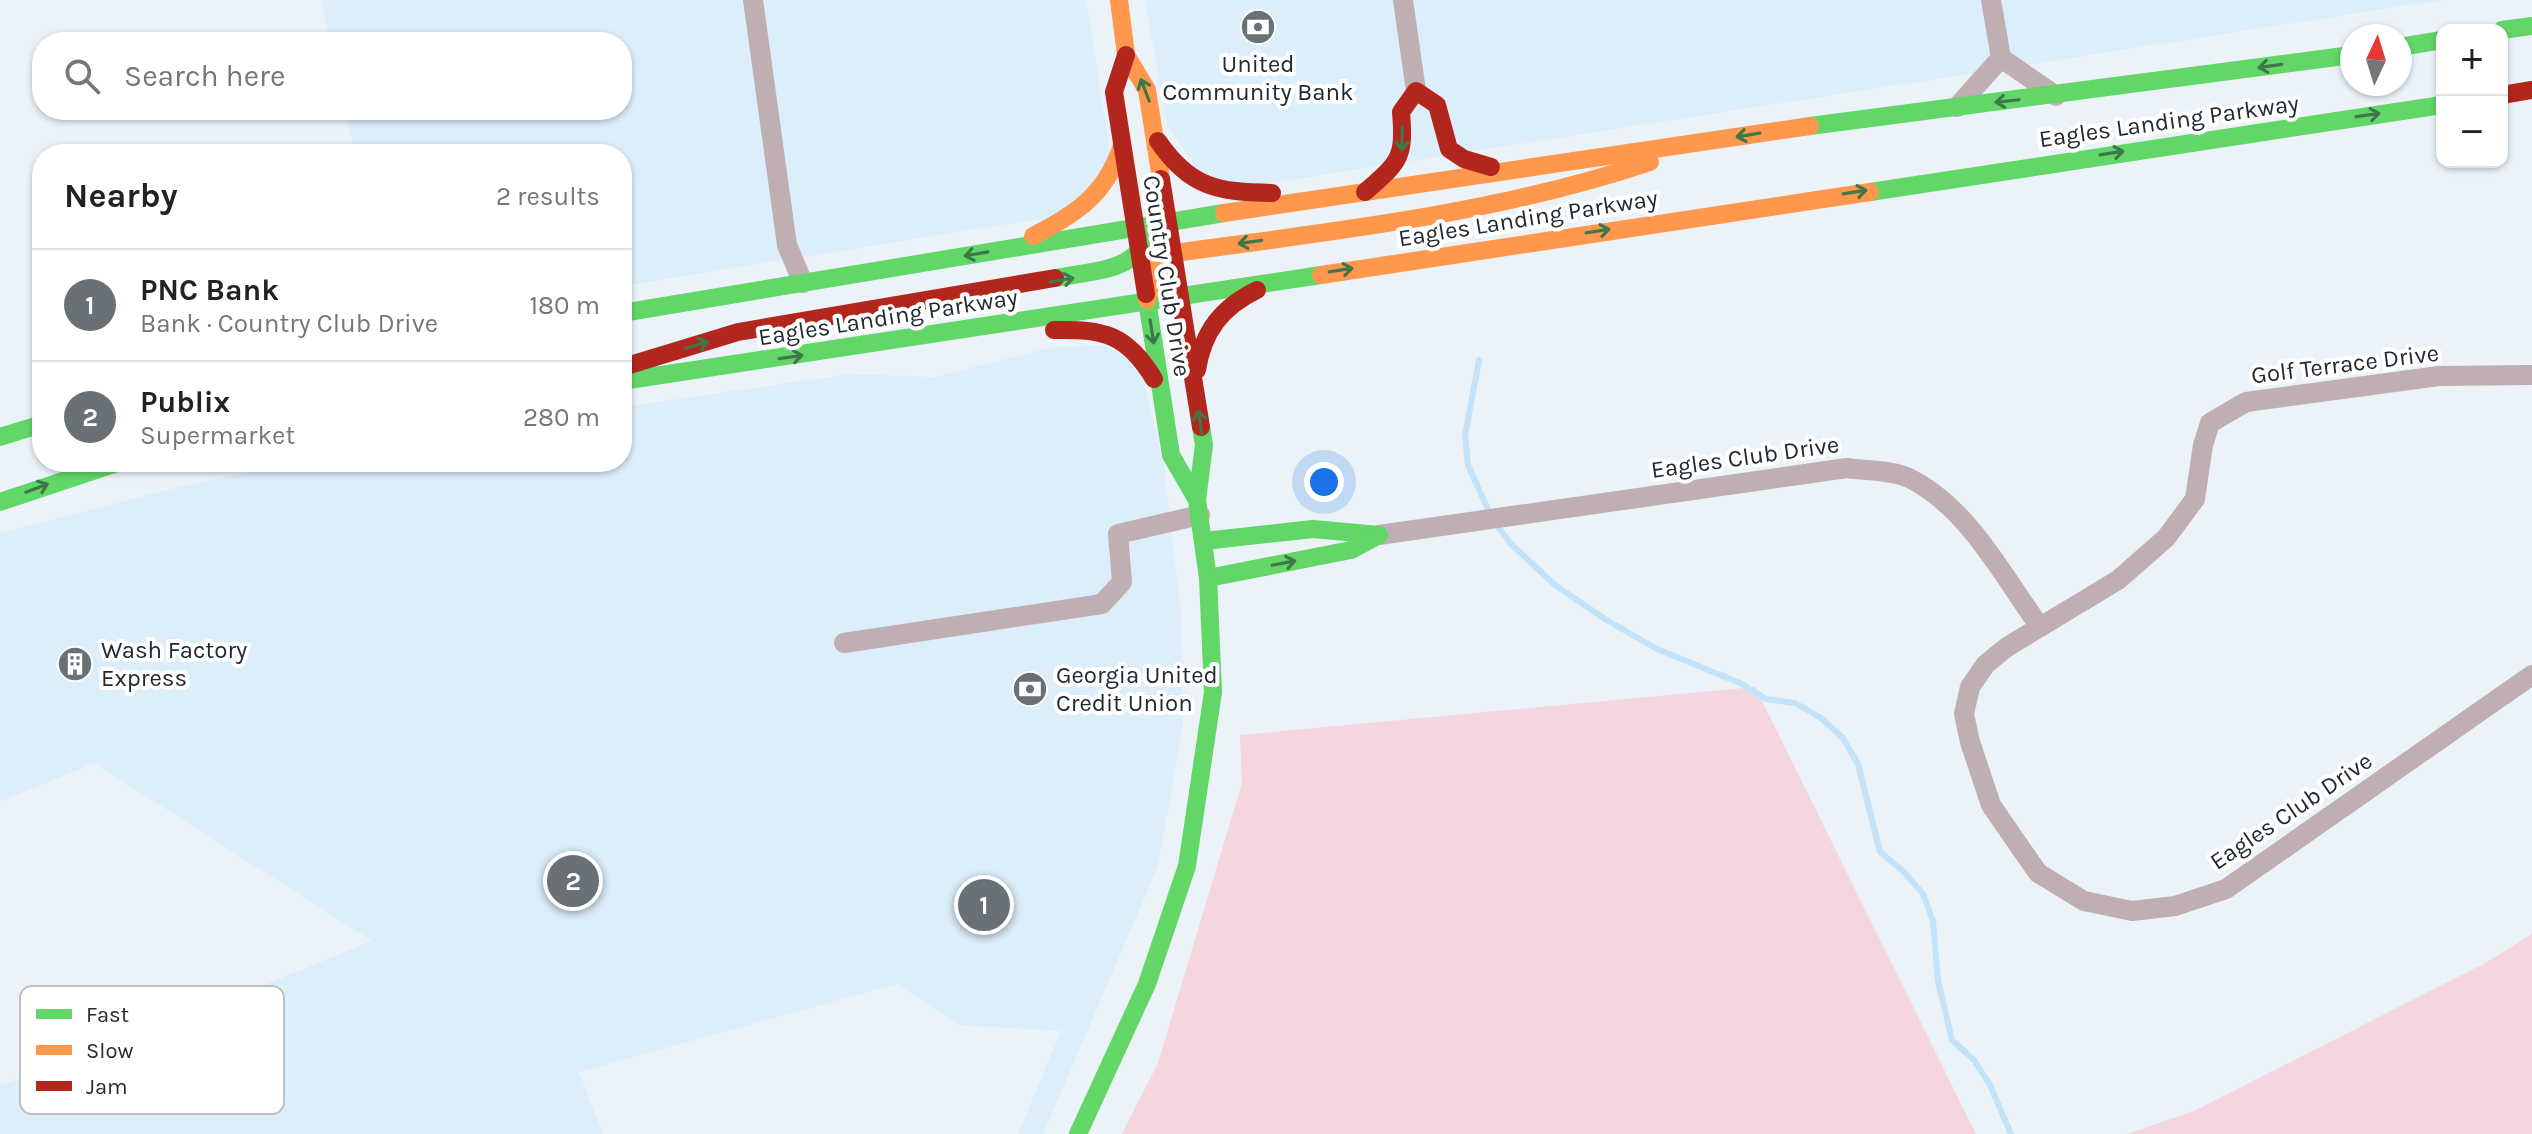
<!DOCTYPE html>
<html lang="en">
<head>
<meta charset="utf-8">
<style>
	:root { --surface:#fff; --page:#f6f6f6; --text:#222; --muted:#767676; --line:#e0e0e0; --accent:#697076 }
	body { margin:0; font-family:Karla,sans-serif; background:var(--page); color:var(--text) }
	.controls { position:absolute; right:24px; top:24px; display:grid; overflow:hidden; border-radius:16px; box-shadow:0 2px 6px #0004 }
	.controls button { width:72px; height:72px; display:grid; place-items:center; padding:0; border:0; border-bottom:2px solid var(--line); background:var(--surface); color:var(--text); font:40px sans-serif }
	.compass { position:absolute; left:2340px; top:24px; width:72px; height:72px; border-radius:50%; background:var(--surface); box-shadow:0 2px 6px #0004; rotate:4deg }
	.you { position:absolute; left:1324px; top:482px; width:28px; height:28px; margin:-20px; border:6px solid #fff; border-radius:50%; background:#1a73e8; box-shadow:0 0 0 12px #1a73e833 }
	.badge { display:grid; place-items:center; width:52px; height:52px; border-radius:50%; background:var(--accent); color:#fff; font-size:26px; font-weight:700 }
	.pin { position:absolute; translate:-50% -50%; border:4px solid #fff; box-shadow:0 2px 8px #0006 }
	.list { margin:0; padding:0; list-style:none }
	h2 { display:flex; justify-content:space-between; align-items:center; height:104px; margin:0; padding:0 32px; font-size:34px }
	h2 small { font-size:26px; font-weight:400; color:var(--muted) }
	.list li { display:grid; grid-template-columns:52px 1fr auto; gap:24px; align-items:center; box-sizing:border-box; height:112px; padding:0 32px; border-top:2px solid var(--line) }
	.list b { display:block; font-size:30px; white-space:nowrap }
	.list p { margin:0; font-size:26px; white-space:nowrap; color:var(--muted) }
	.list em { font-size:26px; font-style:normal; color:var(--muted) }
	.icon { flex:none; width:44px; height:44px; fill:none; stroke:currentColor; stroke-width:2; stroke-linecap:round; stroke-linejoin:round }
	.map { position:relative; flex:none; width:2532px; height:1134px; overflow:hidden }
	.search { position:absolute; background:var(--surface); box-shadow:0 2px 6px #0004; left:32px; top:32px; width:600px; height:88px; display:flex; align-items:center; gap:20px; box-sizing:border-box; padding:0 28px; border-radius:32px; color:var(--muted); font-size:30px }
	.panel { position:absolute; background:var(--surface); box-shadow:0 2px 6px #0004; left:32px; top:144px; width:600px; height:328px; border-radius:32px }
	.map>svg:first-child { display:block }
	.built { fill:#dceefa }
	.green { fill:#f5d5de }
	.lines { fill:none; stroke-linecap:round; stroke-linejoin:round }
	.stream { stroke:#c2e3f9; stroke-width:6 }
	.street { stroke:#bfaeb2; stroke-width:20 }
	.fast { stroke:#63d668; stroke-width:18 }
	.slow { stroke:#ff974d; stroke-width:18 }
	.jam { stroke:#b3261e; stroke-width:18 }
	.oneway { stroke:#407749 }
	.labels { text-anchor:middle; stroke-width:8; stroke-linejoin:round; paint-order:stroke }
	.poi-label { font-size:24px; fill:#232a2f; stroke:#fff; text-anchor:start }
	.street-label { font-size:24px; fill:#232a2f; stroke:#fff }
	.key { fill:#fff; stroke:#bdbfc1; stroke-width:2 }
	.key-label { font-size:22px; fill:#232a2f }
</style>
</head>
<body>
<div class="map">
<svg width="2532" height="1134" viewBox="0 0 2532 1134">
	<rect width="100%" height="100%" fill="#ebf3f9"/>
	<g class="built">
		<polygon points="321,0 1086,0 1111,158 1077,213 622,286 622,154 355,154 345,110 622,110 622,42 330,42"/>
		<polygon points="1145,0 2442,0 1244,187 1201,175 1167,124"/>
		<polygon points="1104,345 1140,366 1164,467 1182,624 1183,725 1158,866 1043,1134 1018,1134 1061,1031 958,1025 897,984 579,1072 603,1134 0,1134 0,1085 104,1050 372,941 94,763 0,802 0,533 183,486 296,462 622,462 622,407 851,374 934,377 1053,347"/>
	</g>
	<g class="green">
		<polygon points="1755,687 1976,1134 1122,1134 1158,1063 1242,783 1240,735"/>
		<polygon points="2532,934 2532,1134 2127,1134 2194,1111 2487,962"/>
	</g>
	<g class="lines">
		<g class="stream">
			<polyline points="1479,360 1465,436 1468,465 1490,514"/>
			<polyline points="1496,524 1511,544 1555,585 1605,619 1657,649 1740,683 1766,699 1795,703 1821,718 1843,738 1858,764 1880,852 1903,871 1923,894 1933,921 1938,981 1952,1040 1974,1060 1990,1085 2011,1134"/>
		</g>
		<g class="street">
			<polyline points="753,0 787,245 803,283"/>
			<polyline points="1403,0 1416,91"/>
			<polyline points="1991,0 2001,58 2056,96"/>
			<polyline points="1957,107 2001,58"/>
			<polyline points="2532,375 2439,376 2246,402 2210,423 2203,445 2195,499 2166,538 2118,580 2007,647 1986,664 1970,687 1964,714 1970,742 1991,805 2038,873 2084,901 2132,911 2175,906 2226,889 2532,675"/>
			<path d="M1379 535 1847 468C1866 471 1892 470 1909 478 1968 507 2003 576 2040 627"/>
			<polyline points="844,643 1102,604 1122,582 1118,534 1200,515"/>
		</g>
		<g class="fast">
			<polyline points="2502,30 2532,26"/>
			<polyline points="2400,47 2442,40"/>
			<polyline points="1810,126 2352,55"/>
			<polyline points="1870,192 2442,105"/>
			<path d="M1055 278C1119 267 1125 272 1169 221"/>
			<polyline points="1146,294 1171,455 1197,500"/>
			<polyline points="622,313 1224,213"/>
			<polyline points="622,381 1321,275"/>
			<polyline points="0,437 42,424"/>
			<polyline points="0,502 120,462"/>
			<polyline points="1204,541 1313,529 1379,535"/>
			<polyline points="1208,578 1351,550 1379,535"/>
			<polyline points="1078,1134 1147,984 1187,866 1213,692 1208,578 1197,500 1204,445 1201,427"/>
		</g>
		<g class="slow">
			<polyline points="1119,0 1126,55 1147,90 1161,179"/>
			<polyline points="1224,213 1810,126"/>
			<path d="M1033 236C1076 214 1105 195 1121 148"/>
			<polyline points="1321,275 1870,192"/>
			<path d="M1147 300 1158 262 1174 253C1335 231 1495 214 1650 162"/>
		</g>
		<g class="jam">
			<polyline points="1126,55 1114,92 1146,294"/>
			<polyline points="2502,95 2532,90"/>
			<path d="M1158 141C1190 188 1218 192 1272 193"/>
			<polyline points="1161,179 1201,427"/>
			<path d="M1365 192C1399 162 1405 159 1401 112L1416 91 1437 105 1449 149 1464 159 1491 167"/>
			<path d="M1054 330C1104 329 1127 334 1154 379"/>
			<polyline points="623,367 738,332 1055,278"/>
			<path d="M1197 370C1203 331 1222 307 1257 290"/>
		</g>
	</g>
	<defs><path id="oneway-shaft" d="M-6 0H5M1.5-3L5.5 0L1.5 3" fill="none" stroke-width="1.6" stroke-linecap="round" stroke-linejoin="round" transform="scale(2)"/></defs>
	<g class="oneway">
		<use href="#oneway-shaft" transform="translate(2270 66) rotate(172)"/>
		<use href="#oneway-shaft" transform="translate(1145 90) rotate(-111)"/>
		<use href="#oneway-shaft" transform="translate(2007 101) rotate(174)"/>
		<use href="#oneway-shaft" transform="translate(2368 115) rotate(-8)"/>
		<use href="#oneway-shaft" transform="translate(1748 135) rotate(171)"/>
		<use href="#oneway-shaft" transform="translate(1402 139) rotate(91)"/>
		<use href="#oneway-shaft" transform="translate(2112 153) rotate(-9)"/>
		<use href="#oneway-shaft" transform="translate(1855 192) rotate(-9)"/>
		<use href="#oneway-shaft" transform="translate(1598 231) rotate(-9)"/>
		<use href="#oneway-shaft" transform="translate(1250 242) rotate(172)"/>
		<use href="#oneway-shaft" transform="translate(976 254) rotate(170)"/>
		<use href="#oneway-shaft" transform="translate(1341 270) rotate(-9)"/>
		<use href="#oneway-shaft" transform="translate(1062 280) rotate(-10)"/>
		<use href="#oneway-shaft" transform="translate(1152 332) rotate(81)"/>
		<use href="#oneway-shaft" transform="translate(697 345) rotate(-17)"/>
		<use href="#oneway-shaft" transform="translate(791 357) rotate(-8)"/>
		<use href="#oneway-shaft" transform="translate(1200 422) rotate(-99)"/>
		<use href="#oneway-shaft" transform="translate(37 488) rotate(-21)"/>
		<use href="#oneway-shaft" transform="translate(1284 563) rotate(-11)"/>
	</g>
	<defs>
		<g id="bank-disc" transform="scale(1.8)"><circle r="9.5" fill="#697076" stroke="#fff"/><path d="M-6-4H6V4H-6ZM0-2.3a2.3 2.3 0 1 0 0 4.6a2.3 2.3 0 1 0 0-4.6Z" fill="#fff"/></g>
		<g id="building-disc" transform="scale(1.8)"><circle r="9.5" fill="#697076" stroke="#fff"/><path d="M-4-6H4V6H1V3H-1V6H-4ZM-2.5-4.3h1.7v1.8h-1.7ZM.8-4.3h1.7v1.8H.8ZM-2.5-1h1.7V.8h-1.7ZM.8-1h1.7V.8H.8Z" fill="#fff"/></g>
	</defs>
	<g fill-rule="evenodd">
		<use href="#bank-disc" x="1258" y="27"/>
		<use href="#building-disc" x="75" y="664"/>
		<use href="#bank-disc" x="1030" y="689"/>
	</g>
	<g class="labels">
		<g class="poi-label">
			<text x="1258" y="72" text-anchor="middle">United<tspan x="1258" dy="28">Community Bank</tspan></text>
			<text x="101" y="658">Wash Factory<tspan x="101" dy="28">Express</tspan></text>
			<text x="1056" y="683">Georgia United<tspan x="1056" dy="28">Credit Union</tspan></text>
		</g>
		<g class="street-label">
			<text transform="translate(2169 121) rotate(-8)" y="8">Eagles Landing Parkway</text>
			<text transform="translate(1528 218) rotate(-9)" y="8">Eagles Landing Parkway</text>
			<text transform="translate(1167 276) rotate(81)" y="8">Country Club Drive</text>
			<text transform="translate(888 317) rotate(-9)" y="8">Eagles Landing Parkway</text>
			<text transform="translate(2345 364) rotate(-7)" y="8">Golf Terrace Drive</text>
			<text transform="translate(1745 457) rotate(-8)" y="8">Eagles Club Drive</text>
			<text transform="translate(2291 811) rotate(-34)" y="8">Eagles Club Drive</text>
		</g>
	</g>
	<rect x="20" y="986" width="264" height="128" rx="12" class="key"/>
	<rect x="36" y="1009" width="36" height="10" fill="#63d668"/>
	<rect x="36" y="1045" width="36" height="10" fill="#ff974d"/>
	<rect x="36" y="1081" width="36" height="10" fill="#b3261e"/>
	<g class="key-label">
		<text x="86" y="1022">Fast</text>
		<text x="86" y="1058">Slow</text>
		<text x="86" y="1094">Jam</text>
	</g>
</svg>
<div class="controls">
<button>+</button>
<button>−</button>
</div>
<svg class="compass" viewBox="-18 -18 36 36"><path d="M0-13l5 13h-10z" fill="#e53935"/><path d="M0 13l5-13h-10z" fill="#767676"/></svg>
<div class="you"></div>
<div class="pin badge" style="left:984px;top:905px">1</div>
<div class="pin badge" style="left:573px;top:881px">2</div>
<div class="search"><svg class="icon" aria-label="search" viewBox="0 0 24 24"><circle cx="10" cy="10" r="6"/><path d="M15 15l6 6"/></svg>Search here</div>
<section class="panel">
<h2>Nearby<small>2 results</small></h2>
<ul class="list">
<li><span class="badge">1</span><div><b>PNC Bank</b><p>Bank · Country Club Drive</p></div><em>180 m</em></li>
<li><span class="badge">2</span><div><b>Publix</b><p>Supermarket</p></div><em>280 m</em></li>
</ul>
</section>
</div>
</body>
</html>
